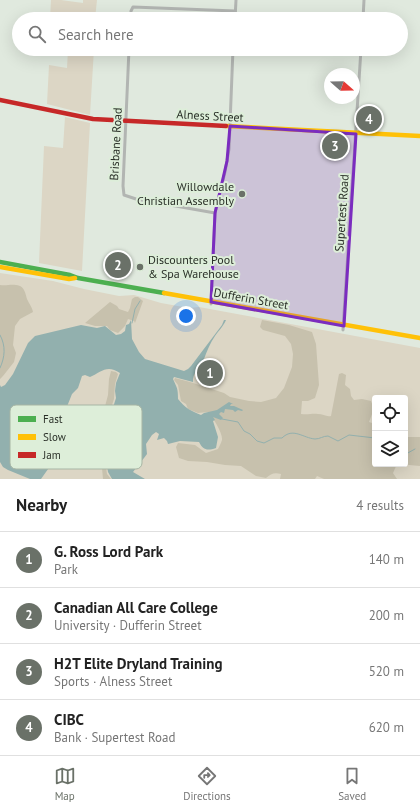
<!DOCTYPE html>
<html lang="en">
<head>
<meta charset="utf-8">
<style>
	:root { --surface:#fff; --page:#f6f6f6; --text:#222; --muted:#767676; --line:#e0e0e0; --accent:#6a7168 }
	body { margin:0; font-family:"PT Sans",sans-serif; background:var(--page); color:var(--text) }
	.controls { position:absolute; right:12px; bottom:12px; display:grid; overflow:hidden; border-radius:4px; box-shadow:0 4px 16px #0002 }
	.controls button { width:36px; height:36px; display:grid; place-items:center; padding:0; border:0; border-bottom:1px solid var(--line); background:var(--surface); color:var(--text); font:20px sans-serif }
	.compass { position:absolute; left:324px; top:68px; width:36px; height:36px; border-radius:50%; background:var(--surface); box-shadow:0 4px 16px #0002; rotate:110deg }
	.you { position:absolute; left:186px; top:316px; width:14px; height:14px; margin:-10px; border:3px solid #fff; border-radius:50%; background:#1a73e8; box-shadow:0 0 0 6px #1a73e833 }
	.badge { display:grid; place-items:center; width:26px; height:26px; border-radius:50%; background:var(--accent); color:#fff; font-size:13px; font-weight:700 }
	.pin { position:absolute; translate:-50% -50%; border:2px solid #fff; box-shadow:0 1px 4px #0006 }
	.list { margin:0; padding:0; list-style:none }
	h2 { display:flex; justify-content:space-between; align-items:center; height:52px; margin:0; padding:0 16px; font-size:17px }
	h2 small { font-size:13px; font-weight:400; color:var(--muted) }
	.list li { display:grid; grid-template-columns:26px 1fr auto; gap:12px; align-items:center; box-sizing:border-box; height:56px; padding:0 16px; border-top:1px solid var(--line) }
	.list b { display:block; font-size:15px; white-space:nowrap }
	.list p { margin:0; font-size:13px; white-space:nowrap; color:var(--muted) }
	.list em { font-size:13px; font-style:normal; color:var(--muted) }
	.icon { flex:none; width:22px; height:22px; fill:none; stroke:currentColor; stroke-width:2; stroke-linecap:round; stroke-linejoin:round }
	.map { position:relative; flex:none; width:420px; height:479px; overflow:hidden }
	.search { position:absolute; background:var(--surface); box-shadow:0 4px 16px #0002; left:12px; right:12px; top:12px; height:44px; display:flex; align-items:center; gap:10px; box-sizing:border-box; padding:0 14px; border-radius:22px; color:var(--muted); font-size:15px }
	.sheet { height:276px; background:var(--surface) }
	nav { display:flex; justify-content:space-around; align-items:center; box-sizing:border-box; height:56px; border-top:1px solid var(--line); background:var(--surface); font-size:11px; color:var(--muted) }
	nav a { display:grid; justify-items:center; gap:2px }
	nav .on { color:var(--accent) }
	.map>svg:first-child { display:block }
	.green { fill:#dcd6c5; fill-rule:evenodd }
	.forest { fill:#c7c1ad }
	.water { fill:#92b0ae }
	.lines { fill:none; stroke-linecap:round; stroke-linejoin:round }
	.stream { stroke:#92b0ae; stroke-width:1 }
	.street { stroke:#b2b5b2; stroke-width:3 }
	.fast { stroke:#4caf50; stroke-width:4.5 }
	.slow { stroke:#ffc107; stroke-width:4.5 }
	.jam { stroke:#c62828; stroke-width:4.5 }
	.marked { fill:#7b2cbf; fill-opacity:0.2; stroke:#7b2cbf; stroke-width:3; stroke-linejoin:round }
	.poi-dot { fill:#6a7168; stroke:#ddeed9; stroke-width:1.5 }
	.labels { text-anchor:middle; stroke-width:4; stroke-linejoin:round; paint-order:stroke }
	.street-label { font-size:12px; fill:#2a3028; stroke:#ddeed9 }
	.poi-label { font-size:12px; fill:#2a3028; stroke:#ddeed9; text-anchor:end }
	.key { fill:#ddeed9; stroke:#a7b5a4; stroke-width:1 }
	.key-label { font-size:11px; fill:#2a3028 }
</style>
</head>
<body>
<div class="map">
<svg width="420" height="479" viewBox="0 0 420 479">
	<rect width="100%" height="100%" fill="#e0e9de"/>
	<g class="green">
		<polygon points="51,0 61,0 83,3 83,0 97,0 95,19 50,19"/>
		<polygon points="68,49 94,49 90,115 47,104 49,65 67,68"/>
		<polygon points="65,117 90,123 82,271 39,263 44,146 63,148"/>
		<path d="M0 273 53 281 84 289 119 296 134 295 161 303 189 308 199 307 420 348V479H0ZM375 398H405V464H375Z"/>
	</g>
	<g class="forest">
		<path d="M0 285C7 286 10 284 16 285 26 286 25 295 28 301 30 305 32 307 33 312L20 319 15 326 13 345 16 353 14 362 3 376 0 379Z"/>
		<polygon points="135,297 138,297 143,301 135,323 134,321 128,319 125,326 118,333 110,330 107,326 95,326 85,323 110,302 117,306 119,309 128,312 130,308 132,299"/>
		<path d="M262 320 289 325 312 332 316 344 319 385 315 398 308 401H302L301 414C309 415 312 413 318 414 323 414 326 417 331 416L339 374 342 373 346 375 345 385 350 389 351 396 354 400 362 399 371 401 374 409 369 422 375 424V464H397L393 473 397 479H324L317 476 315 479H280L281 474C274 472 271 474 266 478L256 476 241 466 225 465 207 462 188 461 179 458 176 447 178 443 195 445 206 453 218 449C219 447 221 443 222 440 223 433 213 418 208 412L198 413 188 409 186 404 181 401 178 385 174 380 175 378 190 382 224 393 230 397 249 401 261 402 276 398 284 388 292 367 293 354 291 344 285 336 263 330 260 327Z"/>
		<polygon points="111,371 116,372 118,374 115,384 114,399 109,414 112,431 106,467 107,474 111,479 103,479 101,457 103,414 108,395 109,379"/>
		<polygon points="405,437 420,437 420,466 399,464 405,464"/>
	</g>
	<path class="water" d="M131 320 132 339 139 352 145 359 184 371 188 369 191 366 222 325 224 320H226C223 327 219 330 215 336 210 343 207 351 204 359 200 366 192 374 193 382L174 377 173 379C177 388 178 388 178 399 185 408 191 411 201 415L204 413 217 410 229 402 233 404H231L230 406H234L243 410 242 411 238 410 235 412 233 410 225 409 224 413 221 412 219 414 223 418 221 420 213 417 215 420 213 421 218 437 216 448C207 451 203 450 199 442L180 441 168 444 167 441 164 438 157 440 159 434 156 432 152 435 146 444 147 454 144 458 133 472 145 479H112L108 472 107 466 112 449 110 442 114 430 111 423V414L116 398 115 391 116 383 120 373C107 364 101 372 90 377L85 375 82 376 78 388 72 394 66 409 62 424 58 455 41 479H30L8 470 3 467 0 462V385L1 387 5 385 13 374 28 343 35 336 81 325 97 328 105 326 116 335 121 334 125 331 126 325 129 324Z"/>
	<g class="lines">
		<g class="stream">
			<polyline points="132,323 135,309 140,301"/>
			<path d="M0 335C6 346 5 357 0 368"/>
			<path d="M222 419 238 422 244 431 250 434 257 441 264 443 274 438H282C293 427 303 438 315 439 320 439 323 436 328 436L338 441 349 435 375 438"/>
			<polyline points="406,454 415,449"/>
		</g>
		<g class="street">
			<polyline points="131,19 131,11 133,7 235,11"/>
			<polyline points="235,19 236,0"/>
			<polyline points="363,19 364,0"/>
			<polyline points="129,49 123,186 124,195 136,199 215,213"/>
			<polyline points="211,304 215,213 225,172 229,149 233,49"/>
			<polyline points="343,330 361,49"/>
		</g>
		<polyline class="fast" points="0,262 70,275 78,278 164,293"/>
		<g class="slow">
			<polyline points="226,126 420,136"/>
			<polyline points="0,267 69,279 75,278"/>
			<polyline points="164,293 420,338"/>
		</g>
		<polyline class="jam" points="0,100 93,119 226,126"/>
	</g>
	<path class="marked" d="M230 126 356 134 344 326 211 302 215 213 227 161Z"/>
	<g class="poi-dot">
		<circle cx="242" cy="194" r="4"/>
		<circle cx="140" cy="267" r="4"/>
	</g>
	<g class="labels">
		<g class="street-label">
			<text transform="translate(210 116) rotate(3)" y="4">Alness Street</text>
			<text transform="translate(116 144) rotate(-87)" y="4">Brisbane Road</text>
			<text transform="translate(342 213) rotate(-86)" y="4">Supertest Road</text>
			<text transform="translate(251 299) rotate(10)" y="4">Dufferin Street</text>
		</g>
		<g class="poi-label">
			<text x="234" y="191">Willowdale<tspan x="234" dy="14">Christian Assembly</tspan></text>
			<text x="148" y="264" text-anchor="start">Discounters Pool<tspan x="148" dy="14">&amp; Spa Warehouse</tspan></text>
		</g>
	</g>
	<rect x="10" y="405" width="132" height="64" rx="6" class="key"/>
	<rect x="18" y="416" width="18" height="6" fill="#4caf50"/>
	<rect x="18" y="434" width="18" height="6" fill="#ffc107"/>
	<rect x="18" y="452" width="18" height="6" fill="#c62828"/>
	<g class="key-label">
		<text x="43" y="423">Fast</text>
		<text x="43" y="441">Slow</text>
		<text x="43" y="459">Jam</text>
	</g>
</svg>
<div class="controls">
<button><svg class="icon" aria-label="locate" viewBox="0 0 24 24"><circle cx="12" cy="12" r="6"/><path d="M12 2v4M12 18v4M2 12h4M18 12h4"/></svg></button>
<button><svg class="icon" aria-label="layers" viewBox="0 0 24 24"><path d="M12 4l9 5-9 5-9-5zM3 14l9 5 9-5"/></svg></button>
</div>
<svg class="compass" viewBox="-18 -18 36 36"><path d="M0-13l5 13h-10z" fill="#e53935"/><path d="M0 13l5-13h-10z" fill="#767676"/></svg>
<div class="you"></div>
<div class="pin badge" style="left:210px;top:373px">1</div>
<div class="pin badge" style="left:118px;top:265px">2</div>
<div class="pin badge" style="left:335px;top:146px">3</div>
<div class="pin badge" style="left:369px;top:119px">4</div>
<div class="search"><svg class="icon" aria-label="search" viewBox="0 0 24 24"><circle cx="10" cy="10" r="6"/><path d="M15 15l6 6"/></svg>Search here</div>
</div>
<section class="sheet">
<h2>Nearby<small>4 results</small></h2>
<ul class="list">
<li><span class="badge">1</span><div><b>G. Ross Lord Park</b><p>Park</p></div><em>140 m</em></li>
<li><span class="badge">2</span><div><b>Canadian All Care College</b><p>University · Dufferin Street</p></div><em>200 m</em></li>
<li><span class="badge">3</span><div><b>H2T Elite Dryland Training</b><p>Sports · Alness Street</p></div><em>520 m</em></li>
<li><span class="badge">4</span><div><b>CIBC</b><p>Bank · Supertest Road</p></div><em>620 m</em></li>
</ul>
</section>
<nav>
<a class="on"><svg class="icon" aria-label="map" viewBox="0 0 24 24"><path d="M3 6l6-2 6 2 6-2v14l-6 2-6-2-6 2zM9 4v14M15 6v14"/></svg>Map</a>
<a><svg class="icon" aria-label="directions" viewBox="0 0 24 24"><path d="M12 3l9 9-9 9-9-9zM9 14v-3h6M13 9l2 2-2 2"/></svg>Directions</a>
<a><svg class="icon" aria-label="saved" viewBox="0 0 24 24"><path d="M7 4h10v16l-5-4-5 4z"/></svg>Saved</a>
</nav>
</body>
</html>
